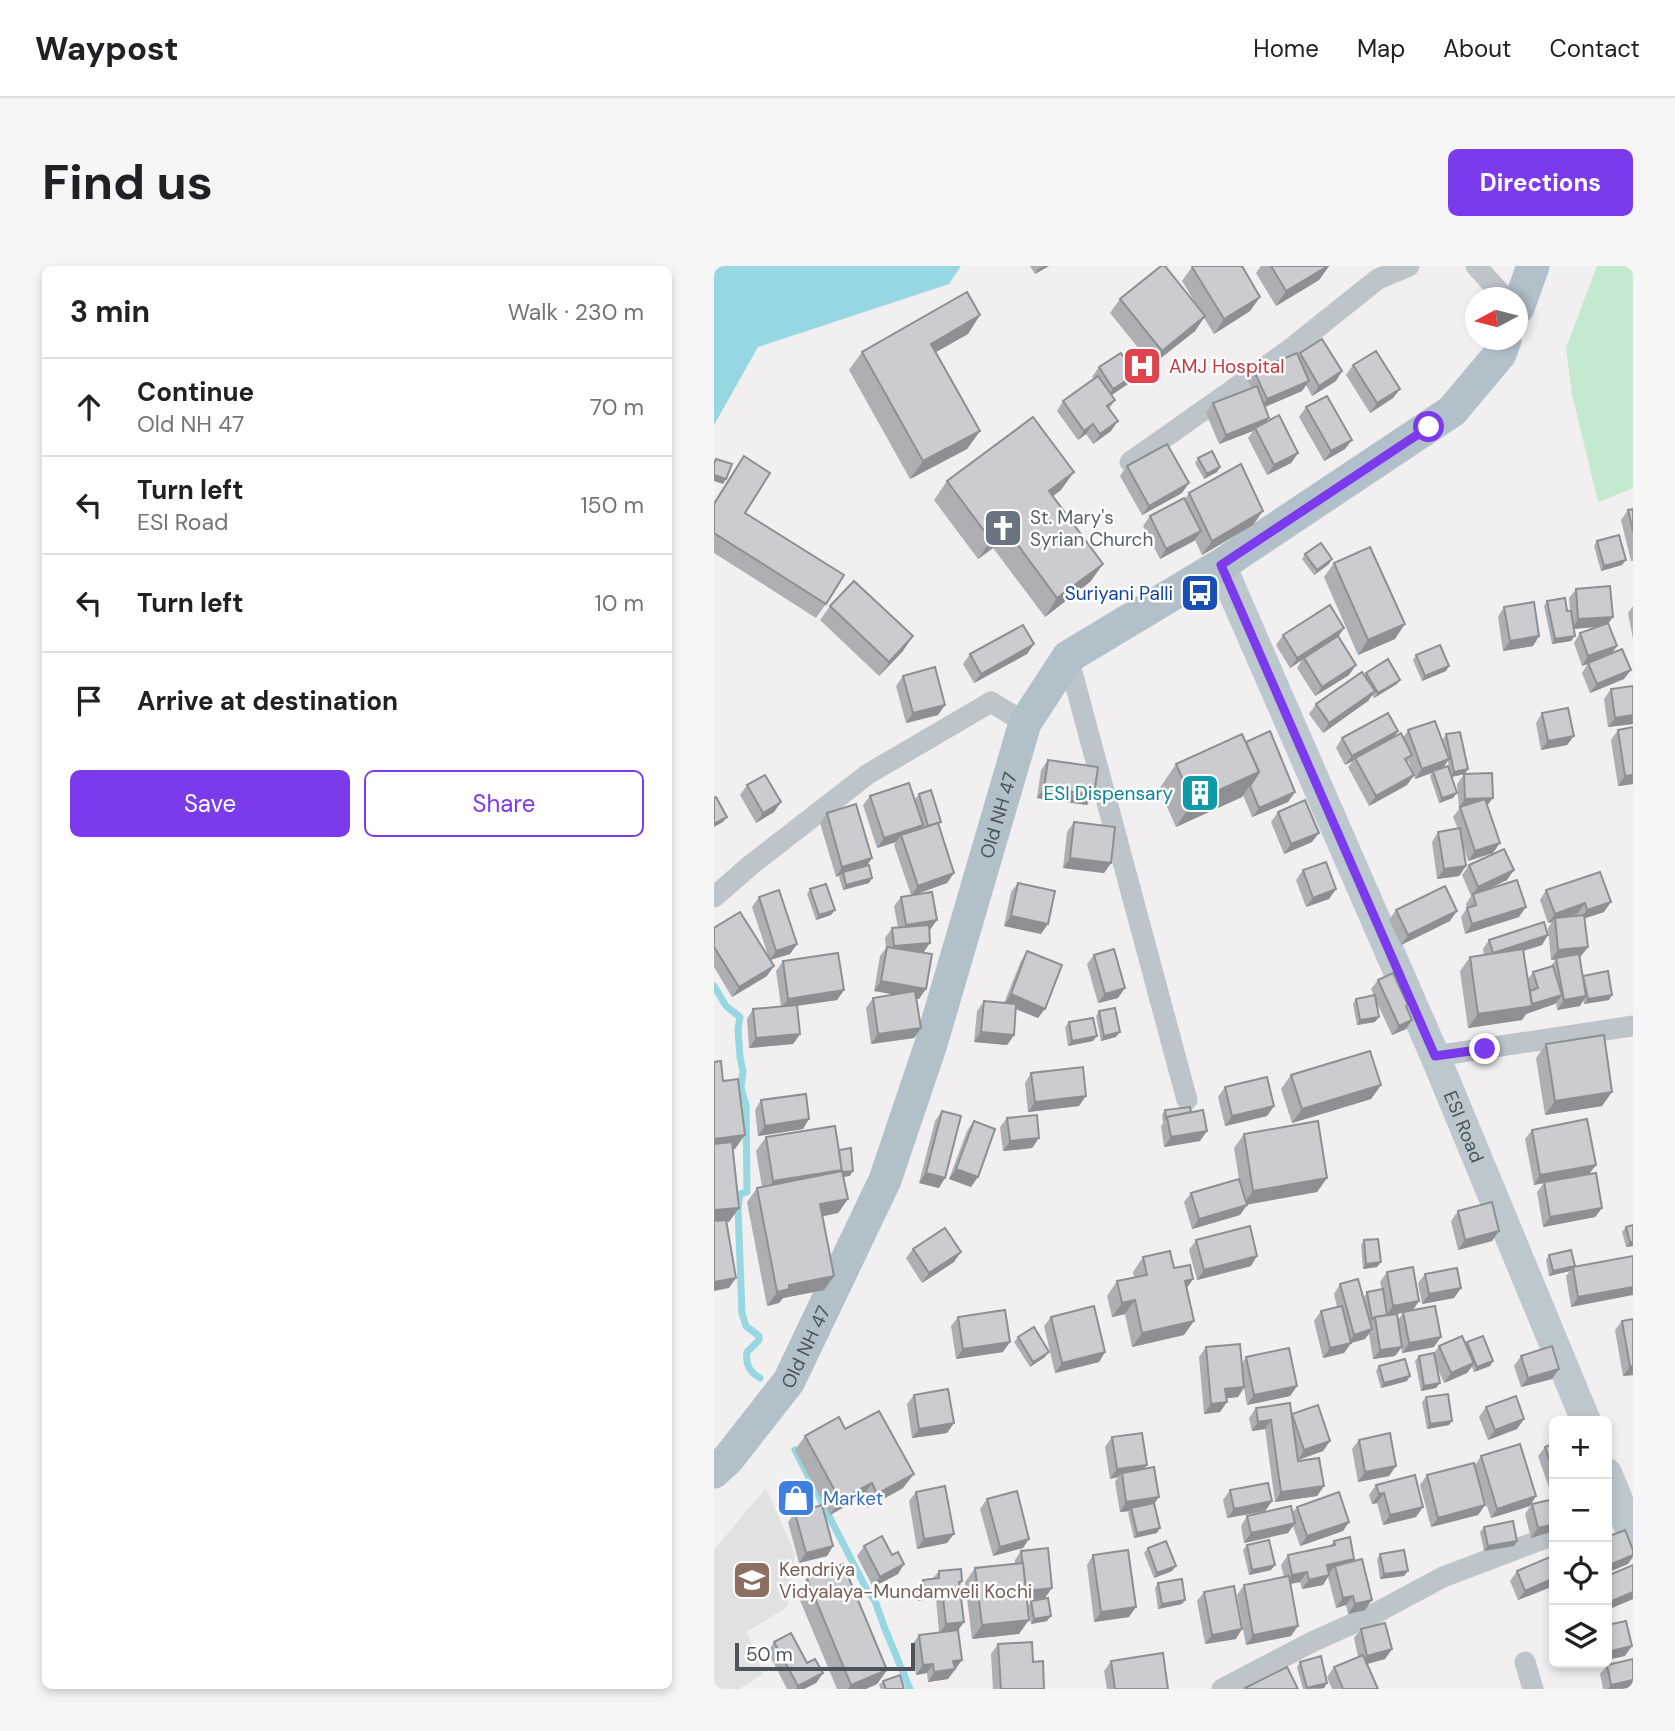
<!DOCTYPE html>
<html lang="en">
<head>
<meta charset="utf-8">
<style>
	:root { --surface:#fff; --page:#f6f6f6; --text:#202124; --muted:#757577; --line:#e0e0e0; --accent:#7c3aed }
	body { margin:0; font-family:"DM Sans",sans-serif; background:var(--page); color:var(--text) }
	.controls { position:absolute; right:21px; bottom:21px; display:grid; overflow:hidden; border-radius:10px; box-shadow:0 4px 10px #0003 }
	.controls button { width:63px; height:63px; display:grid; place-items:center; padding:0; border:0; border-bottom:2px solid var(--line); background:var(--surface); color:var(--text); font:35px sans-serif }
	.compass { position:absolute; left:751px; top:21px; width:63px; height:63px; border-radius:50%; background:var(--surface); box-shadow:0 4px 10px #0003; rotate:263deg }
	.scale { position:absolute; left:21px; bottom:18px; width:180px; box-sizing:border-box; padding-left:7px; border:4px solid #4a545a; border-top:0; font-size:19px; line-height:24px; white-space:nowrap; color:#4a545a; -webkit-text-stroke:5px #fff; paint-order:stroke }
	.stop { position:absolute; width:21px; height:21px; margin:-16px; border:5px solid #7c3aed; border-radius:50%; background:#fff }
	.stop.end { background:#7c3aed; border-color:#fff; box-shadow:0 2px 7px #0008 }
	.list { margin:0; padding:0; list-style:none }
	h2 { display:flex; justify-content:space-between; align-items:center; height:91px; margin:0; padding:0 28px; font-size:30px }
	h2 small { font-size:23px; font-weight:400; color:var(--muted) }
	.list li { display:grid; grid-template-columns:46px 1fr auto; gap:21px; align-items:center; box-sizing:border-box; height:98px; padding:0 28px; border-top:2px solid var(--line) }
	.list b { display:block; font-size:26px; white-space:nowrap }
	.list p { margin:0; font-size:23px; white-space:nowrap; color:var(--muted) }
	.list em { font-size:23px; font-style:normal; color:var(--muted) }
	.actions { display:flex; gap:14px; padding:21px 28px }
	.actions a { flex:1; padding:16px 0; border:2px solid var(--accent); border-radius:10px; text-align:center; font-size:24px; color:var(--accent) }
	.actions .main { background:var(--accent); color:#fff }
	.icon { flex:none; width:38px; height:38px; fill:none; stroke:currentColor; stroke-width:2; stroke-linecap:round; stroke-linejoin:round }
	.map { position:relative; flex:none; width:919px; height:1423px; overflow:hidden; border-radius:10px }
	header { display:flex; align-items:center; gap:42px; box-sizing:border-box; height:98px; padding:0 35px; background:var(--surface); border-bottom:2px solid var(--line) }
	header strong { font-size:33px }
	nav { display:flex; gap:38px; margin-inline-start:auto; font-size:24px }
	.intro { display:flex; align-items:center; justify-content:space-between; box-sizing:border-box; height:168px; padding:0 42px }
	h1 { margin:0; font-size:49px }
	.button { padding:18px 32px; border-radius:10px; background:var(--accent); color:#fff; font-size:24px; font-weight:700 }
	main { display:flex; gap:42px; padding:0 42px }
	aside { flex:1; background:var(--surface); border-radius:10px; box-shadow:0 4px 10px #0003 }
	.map>svg:first-child { display:block }
	.education { fill:#e2e1e1 }
	.park { fill:#c3e9cf }
	.water { fill:#96d7e1 }
	.lines { fill:none; stroke-linecap:round; stroke-linejoin:round }
	.stream { stroke:#96d7e1; stroke-width:7 }
	.minor { stroke:#bdc4ca; stroke-width:21 }
	.secondary { stroke:#bdc7ce; stroke-width:30 }
	.primary { stroke:#b2c0ca; stroke-width:33 }
	.wall { fill:#aeafb3; fill-rule:evenodd }
	.shaded-wall { fill:#8d8f92 }
	.building { fill:#caccd0; stroke:#8d8f92; stroke-width:2 }
	.route { stroke:#7c3aed; stroke-width:9 }
	.labels { text-anchor:middle; stroke-width:5; stroke-linejoin:round; paint-order:stroke }
	.health-label { font-size:19px; fill:#be3a42; stroke:#fff; text-anchor:start }
	.worship-label { font-size:19px; fill:#5b616d; stroke:#fff; text-anchor:start }
	.transit-label { font-size:19px; fill:#164399; stroke:#fff; text-anchor:end }
	.culture-label { font-size:19px; fill:#0d838f; stroke:#fff; text-anchor:end }
	.street-label { font-size:19px; fill:#4a545a; stroke:#fff }
	.shop-label { font-size:19px; fill:#366cbe; stroke:#fff; text-anchor:start }
	.education-label { font-size:19px; fill:#785e54; stroke:#fff; text-anchor:start }
</style>
</head>
<body>
<header>
<strong>Waypost</strong>
<nav><a>Home</a><a>Map</a><a>About</a><a>Contact</a></nav>
</header>
<div class="intro"><h1>Find us</h1><a class="button">Directions</a></div>
<main>
<aside>
<h2>3 min<small>Walk · 230 m</small></h2>
<ul class="list">
<li><svg class="icon" aria-label="ahead" viewBox="0 0 24 24"><path d="M12 20V5M6 11l6-6 6 6"/></svg><div><b>Continue</b><p>Old NH 47</p></div><em>70 m</em></li>
<li><svg class="icon" aria-label="left" viewBox="0 0 24 24"><path d="M17 20v-9H6M10 6l-5 5 5 5"/></svg><div><b>Turn left</b><p>ESI Road</p></div><em>150 m</em></li>
<li><svg class="icon" aria-label="left" viewBox="0 0 24 24"><path d="M17 20v-9H6M10 6l-5 5 5 5"/></svg><div><b>Turn left</b></div><em>10 m</em></li>
<li><svg class="icon" aria-label="arrive" viewBox="0 0 24 24"><path d="M6 21V4h12l-3 4 3 4H6"/></svg><div><b>Arrive at destination</b></div></li>
</ul>
<div class="actions"><a class="main">Save</a><a>Share</a></div>
</aside>
<div class="map">
<svg width="919" height="1423" viewBox="0 0 919 1423">
	<rect width="100%" height="100%" fill="#f1eff0"/>
	<polygon class="education" points="52,1222 81,1288 73,1341 33,1366 49,1408 25,1423 0,1423 0,1284"/>
	<polygon class="park" points="883,0 919,0 919,222 884,236 858,128 852,82"/>
	<polygon class="water" points="0,0 247,0 235,18 44,81 0,159"/>
	<g class="lines">
		<g class="stream">
			<path d="M0 720 12 740 26 751 24 763 26 791 29 805 27 822 32 839 33 926 26 928 24 942 28 1047 32 1060 45 1070V1074L33 1086C31 1099 36 1106 46 1112"/>
			<polyline points="81,1184 153,1324 161,1335 171,1363 196,1423"/>
		</g>
		<g class="minor">
			<polyline points="762,0 791,32"/>
			<polyline points="416,196 575,84 664,13 695,0"/>
			<polyline points="354,391 473,834"/>
			<polyline points="0,631 38,598 154,508 277,436 311,457"/>
			<polyline points="721,790 919,760"/>
			<polyline points="811,1396 819,1423"/>
			<polyline points="508,1423 598,1376 660,1348 729,1311 840,1269"/>
		</g>
		<g class="secondary">
			<path id="s1" d="M507 299 721 790 872 1155"/>
			<polyline points="893,1207 919,1270"/>
		</g>
		<g class="primary">
			<polyline points="804,42 819,0"/>
			<path id="s2" d="M0 1206 14 1193 75 1115 171 914 217 778 311 457 354 391 507 299 738 145 786 88 791 74"/>
		</g>
	</g>
	<g class="wall">
		<polygon points="316,0 335,0 321,8"/>
		<polygon points="547,0 615,0 605,14 562,40 542,7"/>
		<polygon points="478,1 546,31 536,45 500,68 490,52 481,65 438,99 396,47 406,33 483,40 468,15"/>
		<polygon points="266,49 254,68 222,86 266,165 253,183 196,213 135,104 148,86"/>
		<polygon points="586,87 628,105 622,115 598,130 592,119 588,125 551,141 552,156 584,187 577,197 553,209 534,172 539,165 505,178 492,147 499,137 537,122 534,115 540,105 584,90"/>
		<polygon points="639,99 686,123 679,132 656,147 632,109"/>
		<polygon points="385,101 421,109 414,118 397,129 401,134 395,143 397,165 379,178 372,168 364,174 343,145 349,135 380,113 378,111"/>
		<polygon points="592,141 631,183 610,195 585,151"/>
		<polygon points="30,190 31,247 112,338 102,352 0,287 0,236"/>
		<polygon points="484,192 506,201 503,206 490,213 481,197"/>
		<polygon points="413,200 468,227 428,249 406,210"/>
		<polygon points="233,215 347,224 339,230 389,298 376,316 331,351 279,282 264,293 220,234"/>
		<polygon points="475,227 539,259 488,289 481,274 446,293 429,260 436,250 470,234"/>
		<polygon points="919,243 919,295 917,295 907,254 914,244"/>
		<polygon points="883,275 908,299 887,305 880,280"/>
		<polygon points="591,288 615,298 600,309 588,293"/>
		<polygon points="620,297 681,373 644,389 610,311"/>
		<polygon points="862,323 899,351 894,358 897,387 910,413 876,427 868,407 874,397 868,400 860,377 866,367 884,361 860,363 857,375 838,378 830,340 833,335 853,345 856,345 855,332"/>
		<polygon points="116,340 189,385 165,410 106,354"/>
		<polygon points="919,340 919,373 914,347"/>
		<polygon points="790,341 825,370 819,380 789,385 784,351"/>
		<polygon points="630,362 624,371 635,409 601,430 583,402 588,394 576,402 562,379 569,369"/>
		<polygon points="320,378 313,388 260,417 249,398 256,388"/>
		<polygon points="702,389 732,405 708,415 699,394"/>
		<polygon points="652,407 683,418 660,432 658,429 654,435 609,467 595,448 602,438 650,409"/>
		<polygon points="189,410 231,439 224,449 192,457 182,420"/>
		<polygon points="897,423 919,458 894,461 890,433"/>
		<polygon points="828,447 860,470 853,479 827,484 822,457"/>
		<polygon points="919,461 919,518 904,520 897,474 904,464"/>
		<path d="M694 464 730 478 729 473 732 468 751 508 737 511 739 532 725 537 716 510 718 507 701 513 700 509 693 519 655 540 634 501 639 495 631 499 622 482 628 472 684 465 679 471 689 472ZM694 494 700 509 693 496ZM734 495 736 508 729 502Z"/>
		<polygon points="532,476 581,526 574,536 538,551 529,529 528,531 462,561 445,523 462,498"/>
		<polygon points="334,494 380,529 373,539 323,532 327,504"/>
		<polygon points="750,508 773,540 779,587 754,595 749,579 752,600 745,610 723,613 718,576 724,566 744,563 739,551 745,543 743,518"/>
		<polygon points="33,519 67,536 60,546 42,557 26,529"/>
		<polygon points="205,528 224,559 240,607 233,617 200,629 223,654 215,664 210,687 205,733 202,732 207,762 200,772 157,778 152,742 159,732 181,728 160,725 166,690 172,682 171,672 178,662 184,662 180,640 187,631 197,629 180,579 182,576 163,582 149,539 156,530 208,556 201,533"/>
		<polygon points="564,546 598,576 570,588 557,556"/>
		<polygon points="113,547 158,592 152,600 158,612 155,617 129,624 125,611 127,609 122,611 106,557"/>
		<polygon points="360,556 397,597 390,607 349,602 353,566"/>
		<polygon points="755,599 793,614 774,623 805,651 751,668 747,651 753,642 752,638 757,630 748,609"/>
		<polygon points="589,604 622,623 615,633 592,641 582,614"/>
		<polygon points="886,606 890,646 870,652 874,681 866,691 869,710 895,734 870,738 869,734 866,740 843,744 842,737 812,748 808,754 754,762 746,705 756,691 770,689 769,683 775,674 828,679 809,685 814,713 819,706 837,700 842,693 837,694 834,662 838,656 834,657 826,634 832,624"/>
		<polygon points="304,617 327,668 290,660 297,626"/>
		<polygon points="96,623 117,649 102,654 93,628"/>
		<polygon points="45,631 83,678 76,688 56,694 53,710 18,731 0,701 0,662 55,692 38,641"/>
		<polygon points="682,644 736,655 687,679 675,654"/>
		<polygon points="313,685 324,752 302,743 300,769 293,779 260,776 263,745 270,735 290,737 307,695"/>
		<polygon points="380,689 404,732 384,737 373,698"/>
		<polygon points="69,695 130,724 123,734 83,740 86,768 79,778 35,782 33,753 39,743 67,740 62,705"/>
		<polygon points="664,714 694,739 692,741 692,763 678,769 662,735 661,756 643,759 639,738 642,733 660,730 657,723"/>
		<polygon points="385,745 402,771 387,775 382,750"/>
		<polygon points="355,756 379,775 354,780 351,761"/>
		<polygon points="832,778 888,840 831,849 822,792"/>
		<polygon points="317,807 365,840 314,846 311,817"/>
		<polygon points="577,809 667,819 657,833 578,857 567,823"/>
		<polygon points="511,821 560,840 553,850 511,860 504,831"/>
		<polygon points="47,834 95,853 89,863 44,870 41,844"/>
		<polygon points="451,844 477,846 486,875 450,881 447,860 449,857 448,849"/>
		<polygon points="228,845 225,922 205,917 221,855"/>
		<polygon points="293,852 325,872 318,882 289,885 286,861"/>
		<polygon points="260,855 257,921 235,913 253,865"/>
		<polygon points="818,864 882,899 875,908 888,942 881,951 829,961 823,926 830,917 820,919 811,873"/>
		<polygon points="530,868 613,912 603,926 532,939 526,949 478,963 470,936 477,927 525,913 520,882"/>
		<polygon points="52,871 125,884 136,910 129,911 134,933 124,947 108,950 120,1010 110,1024 69,1032 65,1037 53,1040 33,936 43,922 48,921 42,885"/>
		<polygon points="744,945 785,965 778,975 744,984 737,955"/>
		<polygon points="919,959 919,980 912,981 908,966 912,961"/>
		<polygon points="482,974 537,1000 483,1014 475,984"/>
		<polygon points="650,974 667,996 663,1001 649,1003 647,979"/>
		<polygon points="199,983 240,996 208,1017 192,992"/>
		<polygon points="835,989 861,1000 919,990 857,1041 852,1010 856,1005 835,1010 832,994"/>
		<polygon points="429,991 460,1002 479,1013 473,1022 470,1069 418,1081 411,1048 398,1051 393,1030 403,1015 420,1011 419,1006"/>
		<path d="M673 1006 705 1035 699 1044 720 1081 688 1087 687 1081 681 1090 659 1093 655 1068 651 1073 637 1077 630 1087 609 1092 600 1055 607 1045 623 1041 620 1028 626 1018 651 1039 650 1031 653 1026 668 1024 666 1016ZM689 1047 684 1054 683 1048Z"/>
		<polygon points="711,1008 747,1022 740,1032 708,1038 704,1017"/>
		<polygon points="244,1051 289,1086 242,1093 237,1060"/>
		<polygon points="337,1051 391,1086 385,1096 341,1107 330,1060"/>
		<polygon points="908,1055 919,1109 909,1110 901,1064"/>
		<polygon points="304,1071 331,1091 316,1101 300,1076"/>
		<polygon points="753,1076 779,1095 776,1100 760,1106 758,1101 753,1107 730,1117 723,1101 726,1117 722,1122 707,1125 701,1095 705,1090 720,1087 725,1080 752,1078"/>
		<polygon points="492,1081 528,1097 532,1091 583,1120 576,1130 533,1139 530,1122 524,1131 512,1132 506,1146 490,1148 485,1091"/>
		<polygon points="807,1090 845,1103 838,1113 807,1121 800,1100"/>
		<polygon points="665,1100 693,1115 667,1122 662,1105"/>
		<polygon points="200,1129 240,1157 233,1167 198,1172 193,1138"/>
		<polygon points="712,1131 735,1159 713,1163 708,1136"/>
		<polygon points="772,1141 810,1153 803,1163 774,1174 765,1151"/>
		<polygon points="542,1142 577,1149 616,1175 609,1185 584,1194 610,1220 603,1230 561,1236 551,1163 538,1165 535,1152"/>
		<polygon points="131,1163 189,1222 153,1242 148,1231 116,1249 81,1184 91,1170"/>
		<polygon points="398,1171 430,1203 440,1238 443,1267 420,1272 414,1247 416,1245 406,1246 401,1216 404,1211 396,1213 391,1181"/>
		<polygon points="645,1174 675,1210 644,1216 638,1183"/>
		<polygon points="840,1177 840,1265 817,1272 811,1248 818,1238 839,1233 824,1190 831,1181"/>
		<polygon points="767,1190 816,1240 777,1252 765,1218 771,1239 764,1249 717,1261 706,1219 713,1209 761,1199"/>
		<polygon points="662,1219 702,1251 669,1259 663,1237 658,1238 655,1229"/>
		<polygon points="516,1224 558,1235 551,1245 513,1252 509,1234"/>
		<polygon points="202,1226 233,1277 203,1283 195,1235"/>
		<polygon points="273,1233 309,1282 279,1290 266,1243"/>
		<polygon points="583,1241 635,1256 629,1265 586,1280 579,1260 574,1267 530,1277 527,1260 533,1250 579,1246"/>
		<polygon points="81,1247 119,1280 113,1290 85,1297 74,1256"/>
		<polygon points="770,1261 800,1280 770,1285 766,1266"/>
		<polygon points="620,1275 639,1295 651,1344 634,1348 632,1339 622,1342 614,1311 609,1319 588,1323 586,1316 576,1318 577,1370 532,1379 523,1329 530,1319 570,1311 567,1299 574,1289 616,1280"/>
		<polygon points="533,1279 557,1304 535,1309 529,1284"/>
		<polygon points="150,1280 178,1289 190,1298 184,1308 159,1321 143,1290"/>
		<polygon points="434,1282 458,1305 440,1312 430,1287"/>
		<polygon points="307,1285 331,1332 333,1355 317,1358 314,1340 317,1335 331,1332 313,1334 305,1368 258,1373 251,1316 261,1302 301,1298 301,1294"/>
		<polygon points="666,1288 690,1310 666,1313 663,1293"/>
		<polygon points="379,1289 415,1351 380,1356 373,1299"/>
		<polygon points="919,1299 919,1333 893,1344 893,1310"/>
		<polygon points="225,1305 248,1315 246,1319 244,1365 248,1394 234,1413 214,1416 213,1407 202,1409 198,1379 205,1369 225,1367 222,1332 204,1335 202,1323 209,1314 219,1312"/>
		<polygon points="803,1305 837,1321 804,1334 796,1315"/>
		<polygon points="93,1313 173,1404 163,1418 152,1423 123,1423 83,1327"/>
		<polygon points="444,1317 471,1334 468,1338 444,1343 441,1322"/>
		<polygon points="490,1326 522,1373 491,1378 483,1335"/>
		<polygon points="647,1363 678,1383 671,1393 653,1398 664,1423 618,1423 613,1411 620,1401 644,1391 640,1372"/>
		<polygon points="60,1376 109,1407 102,1417 90,1423 73,1423 54,1386"/>
		<polygon points="284,1378 330,1423 279,1423 277,1388"/>
		<polygon points="397,1395 454,1423 393,1423 390,1405"/>
		<polygon points="586,1396 613,1417 610,1422 606,1423 589,1423 583,1401"/>
		<polygon points="893,1399 916,1423 889,1423 886,1408"/>
		<polygon points="169,1415 190,1423 167,1423 165,1419"/>
	</g>
	<g class="shaded-wall">
		<polygon points="330,0 335,0 321,8 324,3"/>
		<polygon points="615,0 605,14 562,40 572,25"/>
		<polygon points="546,31 536,45 500,68 510,53"/>
		<polygon points="266,49 254,68 204,96 217,78"/>
		<polygon points="491,50 481,65 438,99 448,85"/>
		<polygon points="628,105 622,115 598,130 605,120"/>
		<polygon points="421,109 414,118 392,133 399,123"/>
		<polygon points="595,115 588,125 546,143 553,133"/>
		<polygon points="686,123 679,132 656,147 663,137"/>
		<polygon points="555,152 548,162 541,162 539,165 505,178 512,169"/>
		<polygon points="404,155 397,165 379,178 386,168"/>
		<polygon points="379,158 372,168 364,174 370,165"/>
		<polygon points="266,165 253,183 196,213 209,195"/>
		<polygon points="638,174 631,183 610,195 617,185"/>
		<polygon points="584,187 577,197 553,209 560,199"/>
		<polygon points="506,201 503,206 490,213 493,208"/>
		<polygon points="360,206 347,224 322,243 335,225"/>
		<polygon points="0,209 12,213 9,218 0,215"/>
		<polygon points="475,217 468,227 428,249 435,240"/>
		<polygon points="549,245 539,259 488,289 498,275"/>
		<polygon points="292,263 279,282 264,293 277,274"/>
		<polygon points="487,265 480,275 446,293 452,283"/>
		<polygon points="618,293 615,298 600,309 603,304"/>
		<polygon points="912,294 908,299 887,305 890,300"/>
		<polygon points="389,298 376,316 331,351 343,332"/>
		<polygon points="899,351 892,360 858,363 864,353"/>
		<polygon points="691,358 681,373 644,389 654,374"/>
		<polygon points="630,362 623,372 590,392 588,394 576,402 583,392"/>
		<polygon points="199,370 189,385 165,410 175,396"/>
		<polygon points="825,370 819,380 789,385 796,375"/>
		<polygon points="861,370 857,375 838,378 841,373"/>
		<polygon points="320,378 313,388 260,417 267,408"/>
		<polygon points="903,380 896,390 868,400 874,390"/>
		<polygon points="642,399 635,409 601,430 608,421"/>
		<polygon points="735,400 732,405 708,415 711,410"/>
		<polygon points="917,404 910,413 876,427 883,418"/>
		<polygon points="686,414 683,418 660,432 664,427"/>
		<polygon points="661,425 654,435 609,467 615,457"/>
		<polygon points="231,439 224,449 192,457 199,447"/>
		<polygon points="919,449 919,458 894,461 901,452"/>
		<polygon points="684,465 677,475 641,492 639,495 631,499 638,490"/>
		<polygon points="860,470 853,479 827,484 834,475"/>
		<polygon points="735,493 728,503 701,513 708,503"/>
		<polygon points="754,503 751,508 737,511 740,506"/>
		<polygon points="545,506 528,531 462,561 479,536"/>
		<polygon points="700,509 693,519 655,540 662,530"/>
		<polygon points="919,509 919,518 904,520 911,510"/>
		<polygon points="330,522 380,529 373,539 323,532"/>
		<polygon points="581,526 574,536 538,551 545,542"/>
		<polygon points="743,527 739,532 725,537 728,532"/>
		<polygon points="779,532 772,541 746,541 744,543 751,533"/>
		<polygon points="67,536 60,546 42,557 49,547"/>
		<polygon points="13,551 9,556 0,561 0,558"/>
		<polygon points="209,559 203,569 187,569 182,576 163,582 170,572"/>
		<polygon points="605,567 598,576 570,588 577,578"/>
		<polygon points="786,577 779,587 754,595 761,585"/>
		<polygon points="158,592 151,602 129,606 127,609 122,611 128,601"/>
		<polygon points="356,592 397,597 390,607 349,602"/>
		<polygon points="752,600 745,610 723,613 730,603"/>
		<polygon points="800,604 793,614 759,630 759,628 764,621"/>
		<polygon points="240,607 233,617 197,630 204,620"/>
		<polygon points="158,612 155,617 129,624 132,619"/>
		<polygon points="622,623 615,633 592,641 599,632"/>
		<polygon points="897,636 890,646 866,654 873,644"/>
		<polygon points="871,637 864,647 841,655 841,652 838,656 834,657 841,648"/>
		<polygon points="812,641 805,651 751,668 758,658"/>
		<polygon points="121,644 117,649 102,654 105,649"/>
		<polygon points="743,645 736,655 687,679 694,669"/>
		<polygon points="297,650 334,658 327,668 290,660"/>
		<polygon points="223,654 216,664 185,669 192,659"/>
		<polygon points="834,669 828,679 773,696 779,687"/>
		<polygon points="216,677 209,687 173,690 180,680"/>
		<polygon points="83,678 76,688 56,694 62,685"/>
		<polygon points="874,681 867,690 837,694 844,684"/>
		<polygon points="60,700 53,710 18,731 25,721"/>
		<polygon points="167,715 212,723 205,733 160,725"/>
		<polygon points="411,722 404,732 384,737 391,728"/>
		<polygon points="130,724 123,734 67,742 74,733"/>
		<polygon points="297,728 331,743 324,752 290,738"/>
		<polygon points="848,729 841,738 812,748 808,754 754,762 764,748 818,738"/>
		<polygon points="898,729 895,734 870,738 874,733"/>
		<polygon points="872,730 866,740 843,744 850,734"/>
		<polygon points="665,751 661,756 643,759 646,754"/>
		<polygon points="698,754 692,763 678,769 685,760"/>
		<polygon points="207,762 200,772 157,778 164,768"/>
		<polygon points="267,766 300,769 293,779 260,776"/>
		<polygon points="406,766 402,771 387,775 390,770"/>
		<polygon points="86,768 79,778 35,782 42,772"/>
		<polygon points="383,770 379,775 354,780 358,775"/>
		<polygon points="667,819 657,833 578,857 588,843"/>
		<polygon points="898,826 888,840 831,849 841,835"/>
		<polygon points="372,830 365,840 314,846 321,836"/>
		<polygon points="560,840 553,850 511,860 518,850"/>
		<polygon points="95,853 89,863 44,870 51,860"/>
		<polygon points="493,865 486,875 450,881 457,871"/>
		<polygon points="31,869 21,883 0,886 0,873"/>
		<polygon points="325,872 318,882 289,885 296,875"/>
		<polygon points="882,899 875,908 820,919 826,909"/>
		<polygon points="242,903 264,911 257,921 235,913"/>
		<polygon points="128,904 139,905 136,910 123,911 49,929 59,915"/>
		<polygon points="212,907 231,912 225,922 205,917"/>
		<polygon points="613,912 603,926 529,939 539,925"/>
		<polygon points="134,933 124,947 96,953 106,938"/>
		<polygon points="533,939 526,949 478,963 485,953"/>
		<polygon points="25,942 15,956 0,957 0,944"/>
		<polygon points="888,942 881,951 829,961 836,951"/>
		<polygon points="785,965 778,975 744,984 751,974"/>
		<polygon points="916,976 919,976 919,980 912,981"/>
		<polygon points="247,986 240,996 208,1017 215,1007"/>
		<polygon points="543,990 537,1000 483,1014 490,1004"/>
		<polygon points="667,996 663,1001 649,1003 652,998"/>
		<polygon points="859,1001 856,1005 835,1010 839,1005"/>
		<polygon points="120,1010 110,1024 69,1032 65,1037 53,1040 63,1026 75,1019"/>
		<polygon points="22,1012 15,1022 0,1025 0,1016"/>
		<polygon points="479,1013 469,1027 471,1015"/>
		<polygon points="919,1021 919,1029 857,1041 864,1031"/>
		<polygon points="747,1022 740,1032 708,1038 715,1028"/>
		<polygon points="421,1034 411,1048 398,1051 408,1037"/>
		<polygon points="705,1035 698,1045 672,1050 679,1040"/>
		<polygon points="480,1055 470,1069 418,1081 428,1067"/>
		<polygon points="658,1063 651,1073 637,1077 630,1087 609,1092 616,1082 633,1078 640,1069"/>
		<polygon points="727,1071 720,1081 688,1087 695,1077"/>
		<polygon points="296,1076 289,1086 242,1093 249,1083"/>
		<polygon points="688,1081 681,1090 659,1093 666,1084"/>
		<polygon points="335,1086 331,1091 316,1101 319,1096"/>
		<polygon points="391,1086 385,1096 341,1107 348,1097"/>
		<polygon points="779,1095 776,1100 760,1106 763,1101"/>
		<polygon points="760,1097 753,1107 730,1117 737,1107"/>
		<polygon points="919,1100 919,1109 909,1110 916,1101"/>
		<polygon points="845,1103 838,1113 807,1121 814,1112"/>
		<polygon points="696,1110 693,1115 667,1122 670,1117"/>
		<polygon points="726,1117 722,1122 707,1125 710,1120"/>
		<polygon points="583,1120 576,1130 533,1139 540,1129"/>
		<polygon points="530,1121 524,1131 505,1133 511,1123"/>
		<polygon points="513,1136 506,1146 490,1148 497,1138"/>
		<polygon points="810,1153 803,1163 774,1174 781,1164"/>
		<polygon points="557,1154 551,1163 538,1165 544,1156"/>
		<polygon points="738,1155 735,1159 713,1163 716,1158"/>
		<polygon points="240,1157 233,1167 198,1172 205,1163"/>
		<polygon points="616,1175 609,1185 584,1194 590,1184"/>
		<polygon points="433,1199 426,1209 408,1207 404,1211 396,1213 403,1203"/>
		<polygon points="682,1200 675,1210 644,1216 651,1206"/>
		<polygon points="200,1208 189,1222 153,1242 163,1228"/>
		<polygon points="158,1217 148,1231 116,1249 126,1234"/>
		<polygon points="610,1220 603,1230 561,1236 567,1226"/>
		<polygon points="670,1227 663,1237 658,1238 665,1228"/>
		<polygon points="822,1230 816,1240 777,1252 783,1243"/>
		<polygon points="445,1231 438,1241 417,1242 416,1245 406,1246 412,1236"/>
		<polygon points="558,1235 551,1245 513,1252 520,1243"/>
		<polygon points="771,1239 764,1249 717,1261 724,1252"/>
		<polygon points="709,1241 702,1251 669,1259 676,1249"/>
		<polygon points="635,1256 629,1265 586,1280 593,1270"/>
		<polygon points="581,1257 574,1267 530,1277 537,1267"/>
		<polygon points="840,1258 840,1265 817,1272 824,1262"/>
		<polygon points="446,1262 443,1267 420,1272 423,1267"/>
		<polygon points="240,1268 233,1277 203,1283 210,1273"/>
		<polygon points="315,1273 309,1282 279,1290 286,1281"/>
		<polygon points="803,1275 800,1280 770,1285 774,1280"/>
		<polygon points="119,1280 113,1290 85,1297 92,1287"/>
		<polygon points="919,1289 919,1291 914,1298 893,1307 893,1300"/>
		<polygon points="640,1293 633,1303 621,1300 616,1306 607,1308 613,1299"/>
		<polygon points="190,1298 184,1308 159,1321 166,1311"/>
		<polygon points="561,1299 557,1304 535,1309 538,1304"/>
		<polygon points="462,1300 458,1305 440,1312 443,1307"/>
		<polygon points="694,1305 690,1310 666,1313 670,1308"/>
		<polygon points="593,1306 586,1316 571,1319 578,1309"/>
		<polygon points="615,1309 609,1319 588,1323 595,1314"/>
		<polygon points="840,1312 840,1316 837,1321 804,1334 811,1325"/>
		<polygon points="338,1322 331,1332 304,1335 311,1325"/>
		<polygon points="228,1323 222,1332 204,1335 211,1325"/>
		<polygon points="919,1326 919,1333 893,1344 898,1335"/>
		<polygon points="639,1330 632,1339 622,1342 629,1332"/>
		<polygon points="471,1334 468,1338 444,1343 448,1338"/>
		<polygon points="658,1334 651,1344 634,1348 641,1338"/>
		<polygon points="422,1341 415,1351 380,1356 387,1346"/>
		<polygon points="337,1350 333,1355 317,1358 320,1353"/>
		<polygon points="315,1354 305,1368 258,1373 268,1359"/>
		<polygon points="250,1356 243,1366 225,1368 232,1358"/>
		<polygon points="584,1360 577,1370 532,1379 539,1369"/>
		<polygon points="528,1363 522,1373 491,1378 498,1369"/>
		<polygon points="918,1380 911,1390 893,1394 893,1386"/>
		<polygon points="678,1383 671,1393 646,1400 653,1390"/>
		<polygon points="248,1394 234,1413 214,1416 220,1406 239,1395"/>
		<polygon points="219,1398 213,1407 202,1409 209,1399"/>
		<polygon points="173,1404 163,1418 152,1423 134,1423 137,1419"/>
		<polygon points="109,1407 102,1417 90,1423 82,1423 84,1420"/>
		<polygon points="919,1414 919,1422 894,1423 897,1419"/>
		<polygon points="613,1417 610,1422 593,1423 593,1422"/>
	</g>
	<g class="building">
		<polygon points="447,0 451,0 491,50 448,85 406,33"/>
		<polygon points="479,0 528,0 546,31 510,53 478,1"/>
		<polygon points="557,0 614,0 572,25"/>
		<polygon points="253,26 266,49 217,78 266,165 209,195 148,86"/>
		<polygon points="608,73 628,105 605,120 586,87"/>
		<polygon points="662,85 686,123 663,137 639,99"/>
		<polygon points="407,87 421,109 399,123 385,101"/>
		<polygon points="583,87 595,115 553,133 540,105"/>
		<polygon points="384,110 401,134 393,140 404,155 386,168 379,158 370,165 349,135"/>
		<polygon points="543,120 555,152 512,169 499,137"/>
		<polygon points="613,130 638,174 617,185 592,141"/>
		<polygon points="565,149 584,187 560,199 541,162"/>
		<polygon points="319,151 360,206 335,225 389,298 343,332 292,263 277,274 233,215"/>
		<polygon points="453,178 475,217 435,240 413,200"/>
		<polygon points="498,185 506,201 493,208 484,192"/>
		<polygon points="30,190 56,207 31,247 130,309 112,338 0,267 0,238"/>
		<polygon points="2,193 18,198 12,213 0,209 0,198"/>
		<polygon points="527,198 549,245 498,275 475,227"/>
		<polygon points="470,232 487,265 452,283 436,250"/>
		<polygon points="919,243 919,265 914,244"/>
		<polygon points="905,269 912,294 890,300 883,275"/>
		<polygon points="607,277 618,293 603,304 591,288"/>
		<polygon points="656,281 691,358 654,374 620,297"/>
		<polygon points="140,315 199,370 175,396 116,340"/>
		<polygon points="896,320 899,351 864,353 862,323"/>
		<polygon points="851,332 853,345 857,345 861,370 841,373 833,335"/>
		<polygon points="820,336 825,370 796,375 790,341"/>
		<polygon points="616,339 630,362 583,392 569,369"/>
		<polygon points="894,357 903,380 874,390 866,367"/>
		<polygon points="309,359 320,378 267,408 256,388"/>
		<polygon points="624,370 642,399 608,421 590,392"/>
		<polygon points="726,379 735,400 711,410 702,389"/>
		<polygon points="908,383 917,404 883,418 874,397"/>
		<polygon points="674,393 686,414 664,427 652,407"/>
		<polygon points="221,401 231,439 199,447 189,410"/>
		<polygon points="648,406 661,425 615,457 602,438"/>
		<polygon points="919,420 919,449 901,452 897,423"/>
		<polygon points="854,442 860,470 834,475 828,447"/>
		<polygon points="674,447 684,465 638,490 628,472"/>
		<polygon points="721,455 735,493 708,503 694,464"/>
		<polygon points="919,461 919,509 911,510 904,464"/>
		<polygon points="556,465 581,526 545,542 536,520 545,506 532,476"/>
		<polygon points="746,466 754,503 740,506 732,468"/>
		<polygon points="687,467 698,489 691,493 700,509 662,530 641,492"/>
		<polygon points="528,468 545,506 479,536 462,498"/>
		<polygon points="334,494 384,501 380,529 330,522"/>
		<polygon points="734,500 743,527 728,532 719,505"/>
		<polygon points="778,507 779,532 751,533 750,508"/>
		<polygon points="51,509 67,536 49,547 33,519"/>
		<polygon points="195,517 209,559 170,572 156,530"/>
		<polygon points="217,524 227,556 214,560 205,528"/>
		<polygon points="2,531 13,551 0,558 0,532"/>
		<polygon points="771,533 786,577 761,585 746,541"/>
		<polygon points="591,534 605,567 577,578 564,546"/>
		<polygon points="142,538 158,592 128,601 113,547"/>
		<polygon points="360,556 401,561 397,597 356,592"/>
		<polygon points="224,557 240,607 204,620 187,569"/>
		<polygon points="746,562 752,600 730,603 724,566"/>
		<polygon points="790,583 800,604 764,621 755,599"/>
		<polygon points="612,596 622,623 599,632 589,604"/>
		<polygon points="155,599 158,612 132,619 129,606"/>
		<polygon points="886,606 897,636 873,644 871,637 841,648 832,624"/>
		<polygon points="803,614 812,641 758,658 753,642 762,639 759,628"/>
		<polygon points="304,617 341,625 334,658 297,650"/>
		<polygon points="112,618 121,644 105,649 96,623"/>
		<polygon points="731,620 743,645 694,669 682,644"/>
		<polygon points="65,624 83,678 62,685 45,631"/>
		<polygon points="218,626 223,654 192,659 187,631"/>
		<polygon points="26,646 60,700 25,721 0,681 0,662"/>
		<polygon points="870,649 874,681 844,684 841,652"/>
		<polygon points="830,656 834,669 779,687 775,674"/>
		<polygon points="215,659 216,677 180,680 178,662"/>
		<polygon points="173,681 218,688 212,723 167,715"/>
		<polygon points="400,683 411,722 391,728 380,689"/>
		<polygon points="809,683 818,740 764,748 756,691"/>
		<polygon points="313,685 348,699 331,743 297,728"/>
		<polygon points="124,687 130,724 74,733 69,695"/>
		<polygon points="865,688 872,730 850,734 842,692"/>
		<polygon points="839,700 848,729 818,738 816,725 824,722 819,706"/>
		<polygon points="894,705 898,729 874,733 869,710"/>
		<polygon points="679,707 694,739 692,740 698,754 685,760 664,714"/>
		<polygon points="201,725 207,762 164,768 159,732"/>
		<polygon points="661,729 665,751 646,754 642,733"/>
		<polygon points="270,735 302,738 300,769 267,766"/>
		<polygon points="83,739 86,768 42,772 39,743"/>
		<polygon points="401,742 406,766 390,770 385,745"/>
		<polygon points="379,752 383,770 358,775 355,756"/>
		<polygon points="890,769 898,826 841,835 832,778"/>
		<polygon points="656,785 667,819 588,843 577,809"/>
		<polygon points="7,795 9,815 24,813 31,869 0,873 0,796"/>
		<polygon points="369,801 372,830 321,836 317,807"/>
		<polygon points="553,811 560,840 518,850 511,821"/>
		<polygon points="92,828 95,853 51,860 47,834"/>
		<polygon points="476,841 477,846 453,851 452,852 451,844"/>
		<polygon points="489,844 493,865 457,871 453,851"/>
		<polygon points="228,845 247,850 231,912 212,907"/>
		<polygon points="323,849 325,872 296,875 293,852"/>
		<polygon points="873,853 882,899 826,909 818,864"/>
		<polygon points="260,855 281,863 264,911 242,903"/>
		<polygon points="604,855 613,912 539,925 530,868"/>
		<polygon points="121,860 128,904 59,915 52,871"/>
		<polygon points="18,876 25,942 0,944 0,878"/>
		<polygon points="137,882 139,905 128,906 125,884"/>
		<polygon points="128,905 134,933 106,938 120,1010 75,1019 75,1023 63,1026 43,922"/>
		<polygon points="882,907 888,942 836,951 830,916"/>
		<polygon points="525,913 533,939 485,953 477,927"/>
		<polygon points="778,936 785,965 751,974 744,945"/>
		<polygon points="12,954 22,1012 0,1016 0,955"/>
		<polygon points="919,959 919,976 916,976 912,961"/>
		<polygon points="536,960 543,990 490,1004 482,974"/>
		<polygon points="231,962 247,986 215,1007 199,983"/>
		<polygon points="664,973 667,996 652,998 650,974"/>
		<polygon points="857,984 861,1000 839,1005 835,989"/>
		<polygon points="456,985 460,1002 476,999 479,1013 471,1015 480,1055 428,1067 421,1034 408,1037 403,1015 433,1009 429,991"/>
		<polygon points="919,990 919,1021 864,1031 859,1001"/>
		<polygon points="699,1001 705,1035 679,1040 673,1006"/>
		<polygon points="743,1002 747,1022 715,1028 711,1008"/>
		<polygon points="644,1013 658,1063 640,1069 626,1018"/>
		<polygon points="669,1023 673,1049 661,1051 658,1053 653,1026"/>
		<polygon points="380,1040 391,1086 348,1097 337,1051"/>
		<polygon points="628,1040 637,1077 616,1082 607,1045"/>
		<polygon points="721,1040 727,1071 695,1077 689,1046"/>
		<polygon points="291,1044 296,1076 249,1083 244,1051"/>
		<polygon points="683,1048 688,1081 666,1084 661,1051"/>
		<polygon points="919,1053 919,1100 916,1101 908,1055"/>
		<polygon points="320,1061 335,1086 319,1096 304,1071"/>
		<polygon points="748,1070 760,1097 737,1107 725,1080"/>
		<polygon points="769,1070 779,1095 763,1101 753,1076"/>
		<polygon points="526,1078 530,1121 511,1123 513,1136 497,1138 492,1081"/>
		<polygon points="838,1080 845,1103 814,1112 807,1090"/>
		<polygon points="575,1082 583,1120 540,1129 532,1091"/>
		<polygon points="720,1087 726,1117 710,1120 705,1090"/>
		<polygon points="691,1093 696,1110 670,1117 665,1100"/>
		<polygon points="234,1123 240,1157 205,1163 200,1129"/>
		<polygon points="734,1128 738,1155 716,1158 712,1131"/>
		<polygon points="802,1130 810,1153 781,1164 772,1141"/>
		<polygon points="576,1137 584,1195 605,1192 610,1220 567,1226 557,1154 544,1156 542,1142"/>
		<polygon points="604,1139 616,1175 590,1184 578,1148"/>
		<polygon points="165,1145 200,1208 163,1228 158,1217 126,1234 91,1170 125,1151 131,1163"/>
		<polygon points="428,1167 433,1199 403,1203 398,1171"/>
		<polygon points="676,1167 682,1200 651,1206 645,1174"/>
		<polygon points="840,1177 840,1207 831,1181"/>
		<polygon points="806,1178 822,1230 783,1243 767,1190"/>
		<polygon points="760,1197 771,1239 724,1252 713,1209"/>
		<polygon points="440,1201 445,1231 412,1236 408,1207"/>
		<polygon points="701,1209 709,1241 676,1249 670,1227 665,1228 662,1219"/>
		<polygon points="554,1217 558,1235 520,1243 516,1224"/>
		<polygon points="231,1220 240,1268 210,1273 202,1226"/>
		<polygon points="303,1225 315,1273 286,1281 273,1233"/>
		<polygon points="625,1226 635,1256 593,1270 583,1241"/>
		<polygon points="840,1233 840,1258 824,1262 818,1238"/>
		<polygon points="440,1237 446,1262 423,1267 417,1242"/>
		<polygon points="108,1239 119,1280 92,1287 81,1247"/>
		<polygon points="577,1240 581,1257 537,1267 533,1250"/>
		<polygon points="799,1255 803,1275 774,1280 770,1261"/>
		<polygon points="911,1264 919,1284 919,1289 893,1300 893,1271"/>
		<polygon points="168,1270 178,1289 184,1286 190,1298 166,1311 150,1280"/>
		<polygon points="636,1271 640,1293 613,1299 615,1309 595,1314 593,1306 578,1309 574,1289 621,1279 620,1275"/>
		<polygon points="555,1274 561,1299 538,1304 533,1279"/>
		<polygon points="452,1275 462,1300 443,1307 434,1282"/>
		<polygon points="334,1282 338,1322 312,1325 307,1285"/>
		<polygon points="414,1284 422,1341 387,1346 379,1289"/>
		<polygon points="690,1284 694,1305 670,1308 666,1288"/>
		<polygon points="836,1291 840,1302 840,1312 811,1325 803,1305"/>
		<polygon points="648,1293 658,1334 641,1338 639,1330 629,1332 621,1300"/>
		<polygon points="309,1297 315,1354 268,1359 261,1302"/>
		<polygon points="129,1298 173,1404 137,1419 93,1313"/>
		<polygon points="919,1299 919,1326 898,1335 893,1322 893,1310"/>
		<polygon points="247,1303 248,1315 245,1316 250,1356 232,1358 228,1323 211,1325 209,1314 225,1312 225,1305"/>
		<polygon points="575,1310 584,1360 539,1369 530,1319"/>
		<polygon points="468,1313 471,1334 448,1338 444,1317"/>
		<polygon points="520,1320 528,1363 498,1369 490,1326"/>
		<polygon points="334,1332 337,1350 320,1353 317,1335"/>
		<polygon points="912,1355 918,1380 893,1386 893,1359"/>
		<polygon points="671,1357 678,1383 653,1390 647,1363"/>
		<polygon points="244,1364 248,1394 239,1395 241,1403 220,1406 219,1398 209,1399 205,1369"/>
		<polygon points="77,1367 93,1397 101,1393 109,1407 84,1420 60,1376"/>
		<polygon points="318,1376 319,1396 329,1395 330,1423 287,1423 284,1378"/>
		<polygon points="449,1387 454,1423 401,1423 397,1395"/>
		<polygon points="649,1389 664,1423 629,1423 620,1401"/>
		<polygon points="607,1390 613,1417 593,1422 586,1396"/>
		<polygon points="919,1393 919,1414 897,1419 893,1399"/>
		<polygon points="573,1401 584,1423 532,1423 531,1422"/>
		<polygon points="186,1409 190,1423 172,1423 169,1415"/>
	</g>
	<g class="lines">
		<polyline class="route" points="715,161 507,299 721,790 771,783"/>
	</g>
	<defs>
		<g id="hospital-square" transform="scale(2.0125)"><rect x="-9" y="-9" width="18" height="18" rx="4" fill="#e0444e" stroke="#fff"/><path d="M-5-5h3v3.5h4V-5h3V5h-3V1.5h-4V5h-3Z" fill="#fff"/></g>
		<g id="church-square" transform="scale(2.0125)"><rect x="-9" y="-9" width="18" height="18" rx="4" fill="#6b7280" stroke="#fff"/><path d="M-1.2-6h2.4v3.5h3.3v2.4h-3.3V6h-2.4V-.1h-3.3v-2.4h3.3Z" fill="#fff"/></g>
		<g id="bus-square" transform="scale(2.0125)"><rect x="-9" y="-9" width="18" height="18" rx="4" fill="#1a4fb4" stroke="#fff"/><path d="M-5-6H5V4H4V6H2V4H-2V6H-4V4H-5ZM-3.5-4V0h7V-4ZM-3.5 1.2v1.5H-2V1.2ZM2 1.2v1.5H3.5V1.2Z" fill="#fff"/></g>
		<g id="building-square" transform="scale(2.0125)"><rect x="-9" y="-9" width="18" height="18" rx="4" fill="#0f9aa8" stroke="#fff"/><path d="M-4-6H4V6H1V3H-1V6H-4ZM-2.5-4.3h1.7v1.8h-1.7ZM.8-4.3h1.7v1.8H.8ZM-2.5-1h1.7V.8h-1.7ZM.8-1h1.7V.8H.8Z" fill="#fff"/></g>
		<g id="shop-square" transform="scale(2.0125)"><rect x="-9" y="-9" width="18" height="18" rx="4" fill="#3f7fe0" stroke="#fff"/><path d="M-5-2.5h2.3a2.7 3.5 0 0 1 5.4 0H5L5.5 6h-11ZM-1.5-2.5h3a1.5 2.3 0 0 0-3 0Z" fill="#fff"/></g>
		<g id="school-square" transform="scale(2.0125)"><rect x="-9" y="-9" width="18" height="18" rx="4" fill="#8d6e63" stroke="#fff"/><path d="M0-5L7-2L0 1L-7-2ZM-4 1L0 2.5L4 1V4Q0 6-4 4Z" fill="#fff"/></g>
	</defs>
	<g fill-rule="evenodd">
		<use href="#hospital-square" x="428" y="100"/>
		<use href="#church-square" x="289" y="262"/>
		<use href="#bus-square" x="486" y="327"/>
		<use href="#building-square" x="486" y="527"/>
		<use href="#shop-square" x="82" y="1232"/>
		<use href="#school-square" x="38" y="1314"/>
	</g>
	<g class="labels">
		<g class="health-label">
			<text x="455" y="107">AMJ Hospital</text>
		</g>
		<g class="worship-label">
			<text x="316" y="258">St. Mary's<tspan x="316" dy="22">Syrian Church</tspan></text>
		</g>
		<g class="transit-label">
			<text x="459" y="334">Suriyani Palli</text>
		</g>
		<g class="culture-label">
			<text x="459" y="534">ESI Dispensary</text>
		</g>
		<g class="street-label">
			<text dy="7" stroke="none"><textPath href="#s2" startOffset="723">Old NH 47</textPath></text>
			<text dy="7" stroke="none"><textPath href="#s1" startOffset="612">ESI Road</textPath></text>
			<text dy="7" stroke="none"><textPath href="#s2" startOffset="156">Old NH 47</textPath></text>
		</g>
		<g class="shop-label">
			<text x="109" y="1239">Market</text>
		</g>
		<g class="education-label">
			<text x="65" y="1310">Kendriya<tspan x="65" dy="22">Vidyalaya-Mundamveli Kochi</tspan></text>
		</g>
	</g>
</svg>
<div class="controls">
<button>+</button>
<button>−</button>
<button><svg class="icon" aria-label="locate" viewBox="0 0 24 24"><circle cx="12" cy="12" r="6"/><path d="M12 2v4M12 18v4M2 12h4M18 12h4"/></svg></button>
<button><svg class="icon" aria-label="layers" viewBox="0 0 24 24"><path d="M12 4l9 5-9 5-9-5zM3 14l9 5 9-5"/></svg></button>
</div>
<svg class="compass" viewBox="-18 -18 36 36"><path d="M0-13l5 13h-10z" fill="#e53935"/><path d="M0 13l5-13h-10z" fill="#757577"/></svg>
<div class="scale">50 m</div>
<div class="stop" style="left:715px;top:161px"></div>
<div class="stop end" style="left:771px;top:783px"></div>
</div>
</main>
</body>
</html>
